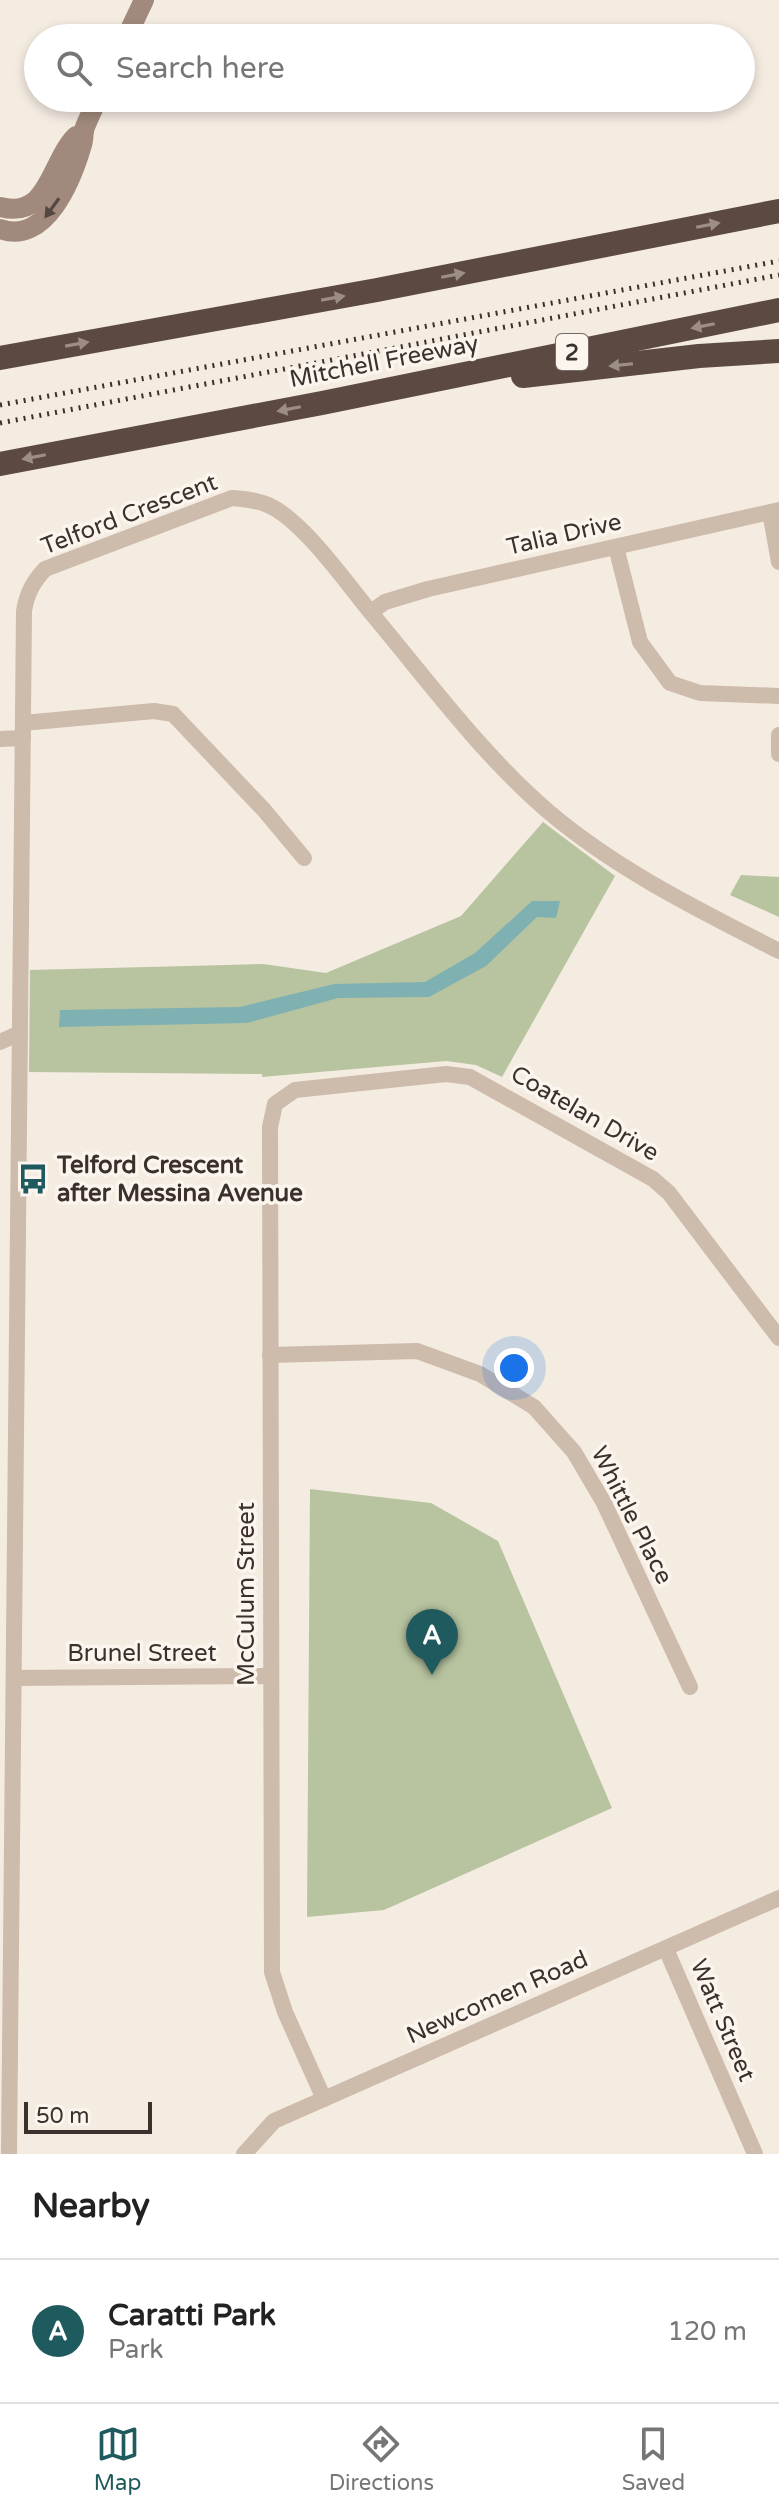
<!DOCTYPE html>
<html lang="en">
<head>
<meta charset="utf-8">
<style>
	:root { --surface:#fff; --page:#f6f6f6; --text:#222; --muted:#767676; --line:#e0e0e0; --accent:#1f5a5e }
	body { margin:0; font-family:"Varela Round",sans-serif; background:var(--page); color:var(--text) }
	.scale { position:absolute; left:24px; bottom:20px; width:128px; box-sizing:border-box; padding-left:8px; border:4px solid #3b302b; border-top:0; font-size:22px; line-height:28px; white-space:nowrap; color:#3b302b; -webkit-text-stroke:6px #fbf5ee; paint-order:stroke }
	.you { position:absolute; left:514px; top:1368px; width:28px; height:28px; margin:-20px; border:6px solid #fff; border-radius:50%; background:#1a73e8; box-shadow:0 0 0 12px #1a73e833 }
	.badge { display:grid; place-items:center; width:52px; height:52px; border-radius:50%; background:var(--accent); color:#fff; font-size:26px; font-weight:700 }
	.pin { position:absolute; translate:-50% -66px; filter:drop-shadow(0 2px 4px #0008) }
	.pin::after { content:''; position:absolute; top:42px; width:28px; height:24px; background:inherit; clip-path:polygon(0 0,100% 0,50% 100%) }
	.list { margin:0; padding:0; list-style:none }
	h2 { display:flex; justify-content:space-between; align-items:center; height:104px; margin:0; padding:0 32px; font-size:34px }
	h2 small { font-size:26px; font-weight:400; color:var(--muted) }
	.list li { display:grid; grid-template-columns:52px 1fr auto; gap:24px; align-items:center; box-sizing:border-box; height:144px; padding:0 32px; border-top:2px solid var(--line) }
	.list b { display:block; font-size:30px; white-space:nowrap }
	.list p { margin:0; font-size:26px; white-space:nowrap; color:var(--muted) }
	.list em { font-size:26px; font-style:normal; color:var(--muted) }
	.icon { flex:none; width:44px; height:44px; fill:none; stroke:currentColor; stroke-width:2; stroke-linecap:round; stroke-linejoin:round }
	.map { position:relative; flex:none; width:779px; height:2154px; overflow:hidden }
	.search { position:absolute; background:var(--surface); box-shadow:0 4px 12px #0003; left:24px; right:24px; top:24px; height:88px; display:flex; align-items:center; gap:20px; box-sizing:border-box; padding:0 28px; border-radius:44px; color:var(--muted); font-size:30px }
	.sheet { height:248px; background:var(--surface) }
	nav { display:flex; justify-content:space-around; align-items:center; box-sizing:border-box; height:112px; border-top:2px solid var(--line); background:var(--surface); font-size:22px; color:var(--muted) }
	nav a { display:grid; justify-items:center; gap:4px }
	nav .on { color:var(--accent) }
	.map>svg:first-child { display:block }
	.green { fill:#b8c4a0 }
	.water { fill:#7fb0b2 }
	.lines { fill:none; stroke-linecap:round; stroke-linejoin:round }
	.street { stroke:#cdbbac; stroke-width:16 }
	.secondary { stroke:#a18a7d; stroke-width:20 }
	.highway { stroke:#5c4a42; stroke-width:24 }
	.rail { stroke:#3b302b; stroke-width:5; stroke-dasharray:2 6; stroke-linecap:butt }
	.oneway { fill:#544640 }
	.oneway2 { fill:#9c8e87 }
	.labels { text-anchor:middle; stroke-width:7; stroke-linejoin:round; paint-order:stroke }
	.shield { fill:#fbf5ee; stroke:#756b66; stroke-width:2 }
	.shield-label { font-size:22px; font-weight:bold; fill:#3b302b }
	.street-label { font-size:24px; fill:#3b302b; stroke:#fbf5ee }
	.poi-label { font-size:24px; font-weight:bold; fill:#3b302b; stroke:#fbf5ee; text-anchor:start }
</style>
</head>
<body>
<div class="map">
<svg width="779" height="2154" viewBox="0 0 779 2154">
	<rect width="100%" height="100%" fill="#f4ebe1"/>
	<g class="green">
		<polygon points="543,822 615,876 502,1077 476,1065 446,1061 262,1077 262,1074 29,1072 30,970 263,964 326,973 461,916"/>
		<polygon points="741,875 779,877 779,917 730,895"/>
		<polygon points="310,1489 431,1503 498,1541 612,1808 384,1910 307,1917"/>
	</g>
	<polygon class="water" points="532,901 560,901 556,918 537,917 486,966 429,997 338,998 247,1023 59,1027 60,1010 240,1007 334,984 425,982 475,953"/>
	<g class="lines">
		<g class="street">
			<polyline points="770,512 779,562"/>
			<polyline points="616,547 640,642 670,683 700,693 779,696"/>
			<polyline points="371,612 385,602 428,589 779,510"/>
			<polyline points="23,723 154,711 173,714 264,810 304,858"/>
			<polyline points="779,735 779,754"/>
			<polyline points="0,739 23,738"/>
			<polyline points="0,1042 20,1033"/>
			<polyline points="270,1355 417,1351 480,1374 534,1407 574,1452 604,1503 690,1687"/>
			<polyline points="14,1678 270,1676"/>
			<polyline points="666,1949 755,2154"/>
			<polyline points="324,2099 285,2012 272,1972 270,1127 275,1104 295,1090 446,1074 470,1077 653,1179 669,1193 779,1338"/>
			<path d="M9 2154 24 611C27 593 33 582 45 569L232 498C245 499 256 500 268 505 303 520 347 584 372 614 429 682 483 756 550 813 619 871 699 910 779 951"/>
			<polyline points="244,2154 274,2121 779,1898"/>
		</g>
		<g class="secondary">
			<polyline points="126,38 144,0"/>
			<path d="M0 207C49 220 50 162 76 136"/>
			<path d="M0 229C46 246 72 179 82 145 84 139 83 132 85 127 89 117 94 107 98 98"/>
		</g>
		<g class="highway">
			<polyline points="0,358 377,290 779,211"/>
			<polyline points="523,376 699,356 779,351"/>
			<polyline points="0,464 322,403 779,310"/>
		</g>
		<g class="rail">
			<polyline points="0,405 779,261"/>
			<polyline points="0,423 779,275"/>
		</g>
	</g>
	<defs><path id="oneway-solid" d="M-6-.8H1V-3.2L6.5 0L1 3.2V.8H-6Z" transform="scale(2)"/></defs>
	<use class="oneway" href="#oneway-solid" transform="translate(52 208) rotate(126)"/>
	<g class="oneway2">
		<use href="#oneway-solid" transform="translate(708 225) rotate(-11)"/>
		<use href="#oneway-solid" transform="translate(453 275) rotate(-11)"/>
		<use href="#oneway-solid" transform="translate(333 298) rotate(-10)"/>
		<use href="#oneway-solid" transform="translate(703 326) rotate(169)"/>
		<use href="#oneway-solid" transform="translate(77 344) rotate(-10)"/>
		<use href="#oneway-solid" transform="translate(621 365) rotate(174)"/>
		<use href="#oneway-solid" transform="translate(289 409) rotate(169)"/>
		<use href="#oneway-solid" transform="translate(34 457) rotate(169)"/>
	</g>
	<defs>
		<g id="bus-bare" transform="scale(2.4)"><path d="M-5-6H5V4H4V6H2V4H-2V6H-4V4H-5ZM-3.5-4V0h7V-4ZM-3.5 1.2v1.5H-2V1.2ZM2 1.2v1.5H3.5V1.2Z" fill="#1f5a5e" stroke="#fbf5ee" stroke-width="2.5" paint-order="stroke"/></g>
	</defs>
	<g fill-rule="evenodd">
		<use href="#bus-bare" x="33" y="1179"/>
	</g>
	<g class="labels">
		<rect class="shield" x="556" y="334" width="32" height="36" rx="6"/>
		<g class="shield-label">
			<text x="572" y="360">2</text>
		</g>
		<g class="street-label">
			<text transform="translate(384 361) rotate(-11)" y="8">Mitchell Freeway</text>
			<text transform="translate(129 514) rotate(-21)" y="8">Telford Crescent</text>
			<text transform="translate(564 534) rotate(-13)" y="8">Talia Drive</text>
			<text transform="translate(585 1113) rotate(30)" y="8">Coatelan Drive</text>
			<text transform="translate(632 1515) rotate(63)" y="8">Whittle Place</text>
			<text transform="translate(246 1594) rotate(-90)" y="8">McCulum Street</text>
			<text x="142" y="1661">Brunel Street</text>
			<text transform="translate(497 1997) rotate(-24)" y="8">Newcomen Road</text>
			<text transform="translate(723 2020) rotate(67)" y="8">Watt Street</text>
		</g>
		<g class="poi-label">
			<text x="57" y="1173">Telford Crescent<tspan x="57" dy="28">after Messina Avenue</tspan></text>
		</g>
	</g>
</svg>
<div class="scale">50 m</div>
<div class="you"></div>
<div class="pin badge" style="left:432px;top:1675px">A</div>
<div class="search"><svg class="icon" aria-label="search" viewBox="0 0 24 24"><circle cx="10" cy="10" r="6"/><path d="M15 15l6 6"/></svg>Search here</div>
</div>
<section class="sheet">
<h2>Nearby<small></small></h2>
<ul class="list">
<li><span class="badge">A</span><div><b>Caratti Park</b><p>Park</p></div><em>120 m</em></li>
</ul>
</section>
<nav>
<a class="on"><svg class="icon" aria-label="map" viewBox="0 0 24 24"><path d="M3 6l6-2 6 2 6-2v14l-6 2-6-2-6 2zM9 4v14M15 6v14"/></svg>Map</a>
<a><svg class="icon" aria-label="directions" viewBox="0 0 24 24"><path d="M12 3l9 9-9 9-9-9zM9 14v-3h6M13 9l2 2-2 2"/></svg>Directions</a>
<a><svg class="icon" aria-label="saved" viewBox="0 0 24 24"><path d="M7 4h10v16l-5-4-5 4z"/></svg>Saved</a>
</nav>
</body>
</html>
